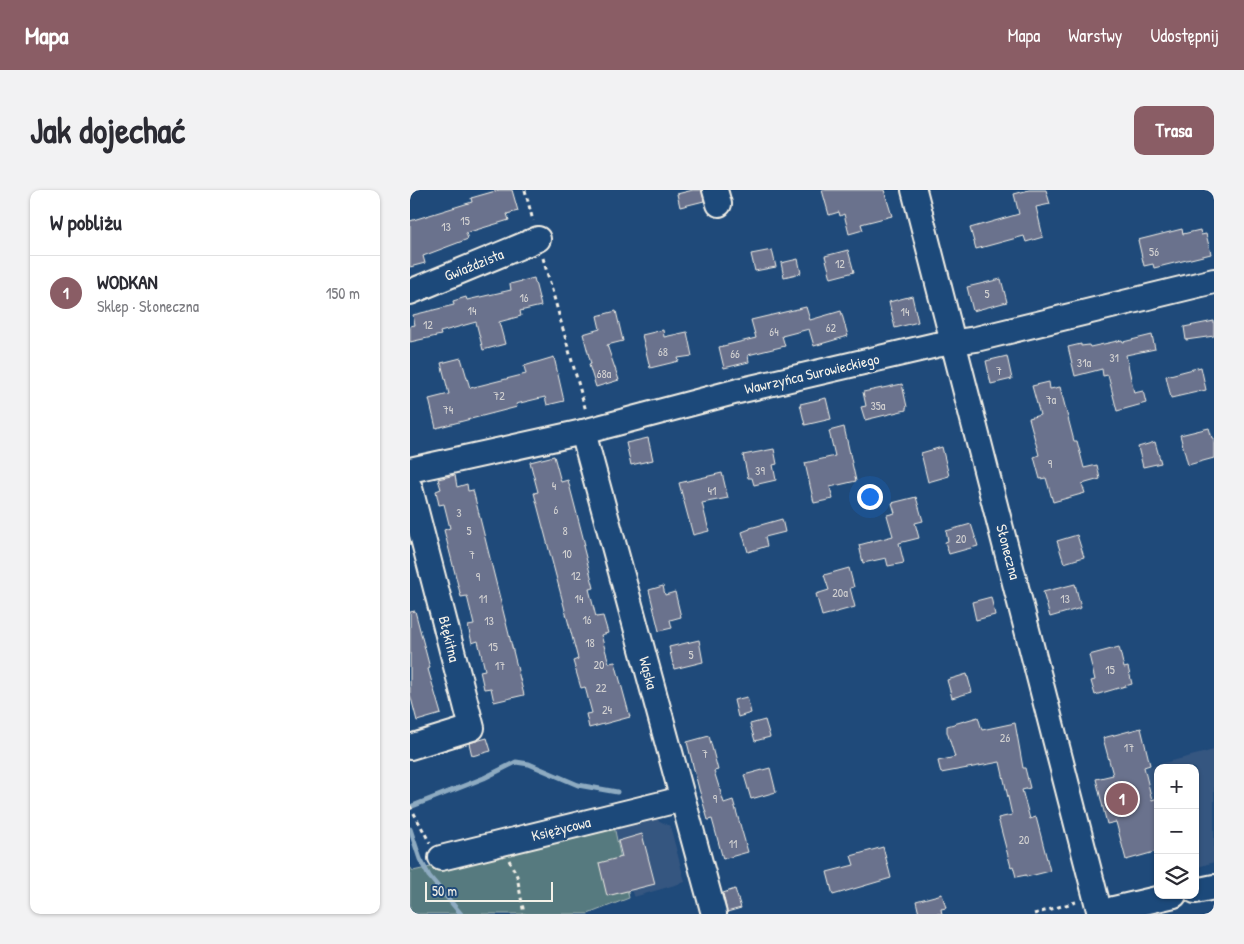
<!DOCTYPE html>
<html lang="pl">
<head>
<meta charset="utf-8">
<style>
	:root { --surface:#fff; --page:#f2f2f3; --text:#2b2b33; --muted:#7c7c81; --line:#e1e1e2; --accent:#8a5d65 }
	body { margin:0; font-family:"Patrick Hand",sans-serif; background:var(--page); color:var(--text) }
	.controls { position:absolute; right:15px; bottom:15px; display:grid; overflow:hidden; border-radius:10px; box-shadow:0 1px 4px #0004 }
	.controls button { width:45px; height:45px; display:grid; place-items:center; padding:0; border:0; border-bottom:1px solid var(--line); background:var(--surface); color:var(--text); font:25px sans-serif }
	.scale { position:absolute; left:15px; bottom:12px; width:128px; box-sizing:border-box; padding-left:5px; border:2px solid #f4f1e8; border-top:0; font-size:14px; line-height:18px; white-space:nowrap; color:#f4f1e8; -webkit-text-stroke:4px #1f4a7a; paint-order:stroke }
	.you { position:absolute; left:459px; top:306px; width:18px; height:18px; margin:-12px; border:4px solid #fff; border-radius:50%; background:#1a73e8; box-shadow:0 0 0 8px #1a73e833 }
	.badge { display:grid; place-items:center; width:32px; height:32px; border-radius:50%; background:var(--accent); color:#fff; font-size:16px; font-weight:700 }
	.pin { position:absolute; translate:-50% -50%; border:2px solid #fff; box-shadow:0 1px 5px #0006 }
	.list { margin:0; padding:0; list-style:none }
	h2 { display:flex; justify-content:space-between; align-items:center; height:65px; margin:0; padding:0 20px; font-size:21px }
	h2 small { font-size:16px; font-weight:400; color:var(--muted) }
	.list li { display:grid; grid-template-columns:32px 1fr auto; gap:15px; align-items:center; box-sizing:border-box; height:75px; padding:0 20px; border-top:1px solid var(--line) }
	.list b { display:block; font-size:19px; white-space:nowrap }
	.list p { margin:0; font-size:16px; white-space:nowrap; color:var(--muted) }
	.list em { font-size:16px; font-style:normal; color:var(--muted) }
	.icon { flex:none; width:28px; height:28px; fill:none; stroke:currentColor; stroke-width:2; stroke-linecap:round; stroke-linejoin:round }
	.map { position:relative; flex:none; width:804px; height:724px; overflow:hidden; border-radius:10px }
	header { display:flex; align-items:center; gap:30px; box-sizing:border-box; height:70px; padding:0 25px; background:var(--accent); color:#fff }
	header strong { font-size:24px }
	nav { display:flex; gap:28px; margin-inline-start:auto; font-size:18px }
	.intro { display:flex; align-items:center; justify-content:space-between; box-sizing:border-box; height:120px; padding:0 30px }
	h1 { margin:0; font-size:35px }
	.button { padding:12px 22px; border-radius:10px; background:var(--accent); color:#fff; font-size:18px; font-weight:700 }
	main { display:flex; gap:30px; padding:0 30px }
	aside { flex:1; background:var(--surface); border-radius:10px; box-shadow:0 1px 4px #0004 }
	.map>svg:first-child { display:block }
	.built { fill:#365680 }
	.green { fill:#577a7f; stroke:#a6b6b4 }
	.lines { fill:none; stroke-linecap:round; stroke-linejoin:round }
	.stream { stroke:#8eabc1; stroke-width:5 }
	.building { fill:#6b728d; stroke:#f4f1e8 }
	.minor-casing { stroke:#f4f1e8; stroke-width:28 }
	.path { stroke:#f4f1e8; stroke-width:3; stroke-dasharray:4 4; stroke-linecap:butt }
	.minor { stroke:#1f4a7a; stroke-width:24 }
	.labels { text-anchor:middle; stroke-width:5; stroke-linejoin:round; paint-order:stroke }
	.number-label { font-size:12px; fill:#d2d1d1 }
	.street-label { font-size:15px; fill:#f4f1e8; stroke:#1f4a7a }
</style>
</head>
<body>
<header>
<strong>Mapa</strong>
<nav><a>Mapa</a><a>Warstwy</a><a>Udostępnij</a></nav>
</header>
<div class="intro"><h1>Jak dojechać</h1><a class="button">Trasa</a></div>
<main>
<aside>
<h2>W pobliżu<small></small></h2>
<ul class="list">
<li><span class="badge">1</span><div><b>WODKAN</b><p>Sklep · Słoneczna</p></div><em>150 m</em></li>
</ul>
</aside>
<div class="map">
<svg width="804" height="724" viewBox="0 0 804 724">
	<rect width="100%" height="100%" fill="#1f4a7a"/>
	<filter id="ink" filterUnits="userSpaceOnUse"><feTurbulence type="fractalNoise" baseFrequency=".02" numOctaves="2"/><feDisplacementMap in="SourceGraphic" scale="10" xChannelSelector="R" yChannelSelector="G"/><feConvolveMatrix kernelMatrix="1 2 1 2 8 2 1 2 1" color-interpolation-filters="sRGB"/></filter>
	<g filter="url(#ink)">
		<g class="built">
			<polygon points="804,560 804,672 785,678 785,578 748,578 748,630 735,578"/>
			<polygon points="239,626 260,636 275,692 224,707 221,700 204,636"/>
		</g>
		<polygon class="green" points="204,636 219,708 178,724 0,724 0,677 3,681"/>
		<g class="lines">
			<g class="stream">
				<polyline points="0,617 74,588 106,572 119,574 168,595 207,602"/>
				<polyline points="0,639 10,669 19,686 51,724"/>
			</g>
		</g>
		<g class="building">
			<polygon points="89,0 102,0 108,21 97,24 99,30 56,43 58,49 13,66 15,73 0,77 0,31 62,12 61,8"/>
			<polygon points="283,0 292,0 294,11 270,17 267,4"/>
			<polygon points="412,0 474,0 482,26 451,34 453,40 439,44 434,24 430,26 429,22 419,25"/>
			<polygon points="619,0 636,0 640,14 626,17 633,47 616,52 614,46 566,59 560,38 609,24 604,4"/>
			<polygon points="772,39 773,44 790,40 791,45 796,44 801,64 744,78 743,74 734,76 728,50"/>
			<polygon points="362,60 366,77 345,81 341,64"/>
			<polygon points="438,60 444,82 421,88 415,66"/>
			<polygon points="388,69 391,83 374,87 371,73"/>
			<polygon points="124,88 131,116 110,121 111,126 89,132 95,154 73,160 66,132 30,142 31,145 0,152 0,136 5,135 3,125 44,115 43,111 56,107 57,110 101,100 100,94"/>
			<polygon points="591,89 597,112 563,121 557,97"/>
			<polygon points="502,106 508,132 485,138 479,112"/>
			<polygon points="396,117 400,130 431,121 438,146 404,156 399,139 372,146 375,156 338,165 339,172 314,178 309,157 346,148 341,130"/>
			<polygon points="206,121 213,151 197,155 209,190 186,197 179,175 181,174 173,144 190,139 187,126"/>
			<polygon points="804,131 804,146 776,150 774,137"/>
			<polygon points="253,140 254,147 277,142 282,166 268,168 269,171 240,178 232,145"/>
			<polygon points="742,145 745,159 716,165 724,203 733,201 736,213 707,221 698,185 693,186 692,179 665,186 658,157 671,154 671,156 679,155 680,157 712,150 713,152"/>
			<polygon points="597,166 602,189 581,194 576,171"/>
			<polygon points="144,167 154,211 137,215 135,207 106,214 107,217 26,238 19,209 39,204 31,173 51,168 60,198 116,184 114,176"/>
			<polygon points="791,177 796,200 761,208 756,186"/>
			<polygon points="639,192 640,199 650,197 664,251 667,251 674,278 687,275 690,289 672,294 675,303 643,312 636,288 630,289 624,267 629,265 619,228 630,225 622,196"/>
			<polygon points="492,194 497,217 496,217 496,220 455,230 451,217 456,216 453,202"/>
			<polygon points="416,208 421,229 395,235 390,214"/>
			<polygon points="434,237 446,291 420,297 423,309 404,313 395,273 425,266 419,241"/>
			<polygon points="799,238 802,248 804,248 804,268 778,275 770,245"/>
			<polygon points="238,248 243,270 221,275 216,253"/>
			<polygon points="745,252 751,273 733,277 728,257"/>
			<polygon points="532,257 539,286 518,292 511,263"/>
			<polygon points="364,259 367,274 363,275 366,290 344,295 342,288 338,288 333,265"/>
			<polygon points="144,266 151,292 158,290 175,355 173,356 184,398 179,399 186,427 193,426 198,443 191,445 199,473 205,472 220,527 179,538 176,524 182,523 175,497 171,498 163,471 168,469 124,303 128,302 120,272"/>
			<polygon points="312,283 318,308 292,313 299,341 283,345 269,293"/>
			<polygon points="45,285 47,297 57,294 58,301 63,300 114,505 84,512 81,498 74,499 70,481 75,480 68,451 62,453 58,436 64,435 57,406 51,407 34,340 40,338 34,314 29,315 26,301 31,299 28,289"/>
			<polygon points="506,307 513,331 505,333 509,348 489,353 494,373 478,376 476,368 453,373 449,355 483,346 477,325 485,323 482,313"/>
			<polygon points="372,329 375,342 355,347 357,356 338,362 332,342 340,339 340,338"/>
			<polygon points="561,334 568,356 539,364 535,352 538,351 536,341"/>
			<polygon points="667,345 674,367 654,373 647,351"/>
			<polygon points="439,378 444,397 440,398 445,417 412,426 406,404 419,400 414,385"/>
			<polygon points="665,394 671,418 640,427 633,402"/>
			<polygon points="253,396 255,405 265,402 271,427 260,430 262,438 249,441 239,400"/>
			<polygon points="581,407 585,425 566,430 562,412"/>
			<polygon points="5,421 20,478 18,479 31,524 7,531 0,504 0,422"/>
			<polygon points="289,450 293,472 264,479 259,457"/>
			<polygon points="709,457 714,478 718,477 722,494 685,505 681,491 685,490 679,465"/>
			<polygon points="557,484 562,502 542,508 537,490"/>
			<polygon points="337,507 341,523 328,527 324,510"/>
			<polygon points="568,527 572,540 605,533 613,578 615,578 620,598 612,600 620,629 626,627 640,681 616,687 616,685 606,687 603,676 601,677 588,628 602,625 590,572 531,583 528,571 545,567 537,542 537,536"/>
			<polygon points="355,530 360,547 345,551 340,534"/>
			<polygon points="731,538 740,575 734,577 742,610 748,608 748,661 716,670 706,632 697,634 686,589 703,585 693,548"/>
			<polygon points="299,546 308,580 304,581 314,613 323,610 338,662 313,669 302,629 298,630 289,599 277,552"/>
			<polygon points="77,548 81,561 62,566 59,553"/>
			<polygon points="360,578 366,602 341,609 334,585"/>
			<polygon points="232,644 245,694 197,706 189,673 212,667 208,651"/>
			<polygon points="473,657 481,688 423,705 417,682 444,675 441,666"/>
			<polygon points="325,699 331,718 317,722 313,703"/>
			<polygon points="532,704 536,718 531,719 532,724 509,724 506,711"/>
		</g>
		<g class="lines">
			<g class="minor-casing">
				<g id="minor">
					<polyline points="305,0 309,14"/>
					<polyline points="504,0 690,724"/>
					<polyline points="0,102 128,49"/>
					<polyline points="173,242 304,724"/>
					<polyline points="0,280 173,242 328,201 526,155 566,149 804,91"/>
					<polyline points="0,298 62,538 0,557"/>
					<polyline points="31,668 272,609"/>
					<polyline points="785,701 804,697"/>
					<polyline points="693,724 704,719 764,705"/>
				</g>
			</g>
			<g class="path">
				<polyline points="115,0 123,31"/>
				<polyline points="133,68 176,221"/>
				<polyline points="0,616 20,653"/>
				<polyline points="99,670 107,686 114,724"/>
				<polyline points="624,724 666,712"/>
			</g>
			<use href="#minor" class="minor"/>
		</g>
	</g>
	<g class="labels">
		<g class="number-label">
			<text x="55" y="35">15</text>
			<text x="36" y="41">13</text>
			<text x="744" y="66">56</text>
			<text x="430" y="78">12</text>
			<text x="577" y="108">5</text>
			<text x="114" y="112">16</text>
			<text x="62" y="125">14</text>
			<text x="495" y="126">14</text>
			<text x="18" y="139">12</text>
			<text x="421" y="142">62</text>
			<text x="364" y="146">64</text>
			<text x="253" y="166">68</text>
			<text x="325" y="168">66</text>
			<text x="704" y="172">31</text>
			<text x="674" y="177">31a</text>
			<text x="589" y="185">7</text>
			<text x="194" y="188">68a</text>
			<text x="89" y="210">72</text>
			<text x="641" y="214">7a</text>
			<text x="468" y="220">35a</text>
			<text x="38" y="224">74</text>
			<text x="640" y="278">9</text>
			<text x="350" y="285">39</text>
			<text x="144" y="300">4</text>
			<text x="302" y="305">41</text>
			<text x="146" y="324">6</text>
			<text x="49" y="327">3</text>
			<text x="59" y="345">5</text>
			<text x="155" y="345">8</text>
			<text x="551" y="353">20</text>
			<text x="157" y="368">10</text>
			<text x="62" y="369">7</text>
			<text x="166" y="390">12</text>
			<text x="68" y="391">9</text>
			<text x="430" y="407">20a</text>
			<text x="73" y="413">11</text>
			<text x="169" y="413">14</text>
			<text x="655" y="413">13</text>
			<text x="177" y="434">16</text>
			<text x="79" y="435">13</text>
			<text x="180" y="457">18</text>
			<text x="83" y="461">15</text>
			<text x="281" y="469">5</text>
			<text x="189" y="479">20</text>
			<text x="90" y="480">17</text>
			<text x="700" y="484">15</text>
			<text x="191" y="502">22</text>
			<text x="197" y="524">24</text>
			<text x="595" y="552">26</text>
			<text x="719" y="562">17</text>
			<text x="295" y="568">7</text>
			<text x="305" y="613">9</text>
			<text x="614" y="654">20</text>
			<text x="323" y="658">11</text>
		</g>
		<g class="street-label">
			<text transform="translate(64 75) rotate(-22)" y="5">Gwiaździsta</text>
			<text transform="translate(402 184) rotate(-13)" y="5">Wawrzyńca Surowieckiego</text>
			<text transform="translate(598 362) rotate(75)" y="5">Słoneczna</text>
			<text transform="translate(39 449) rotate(76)" y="5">Błękitna</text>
			<text transform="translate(238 483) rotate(75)" y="5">Wąska</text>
			<text transform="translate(151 639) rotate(-14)" y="5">Księżycowa</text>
		</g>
	</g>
</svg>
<div class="controls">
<button>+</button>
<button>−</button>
<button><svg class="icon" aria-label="layers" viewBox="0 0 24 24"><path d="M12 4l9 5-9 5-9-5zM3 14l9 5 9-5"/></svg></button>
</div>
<div class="scale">50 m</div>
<div class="you"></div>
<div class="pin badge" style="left:712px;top:609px">1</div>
</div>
</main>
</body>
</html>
